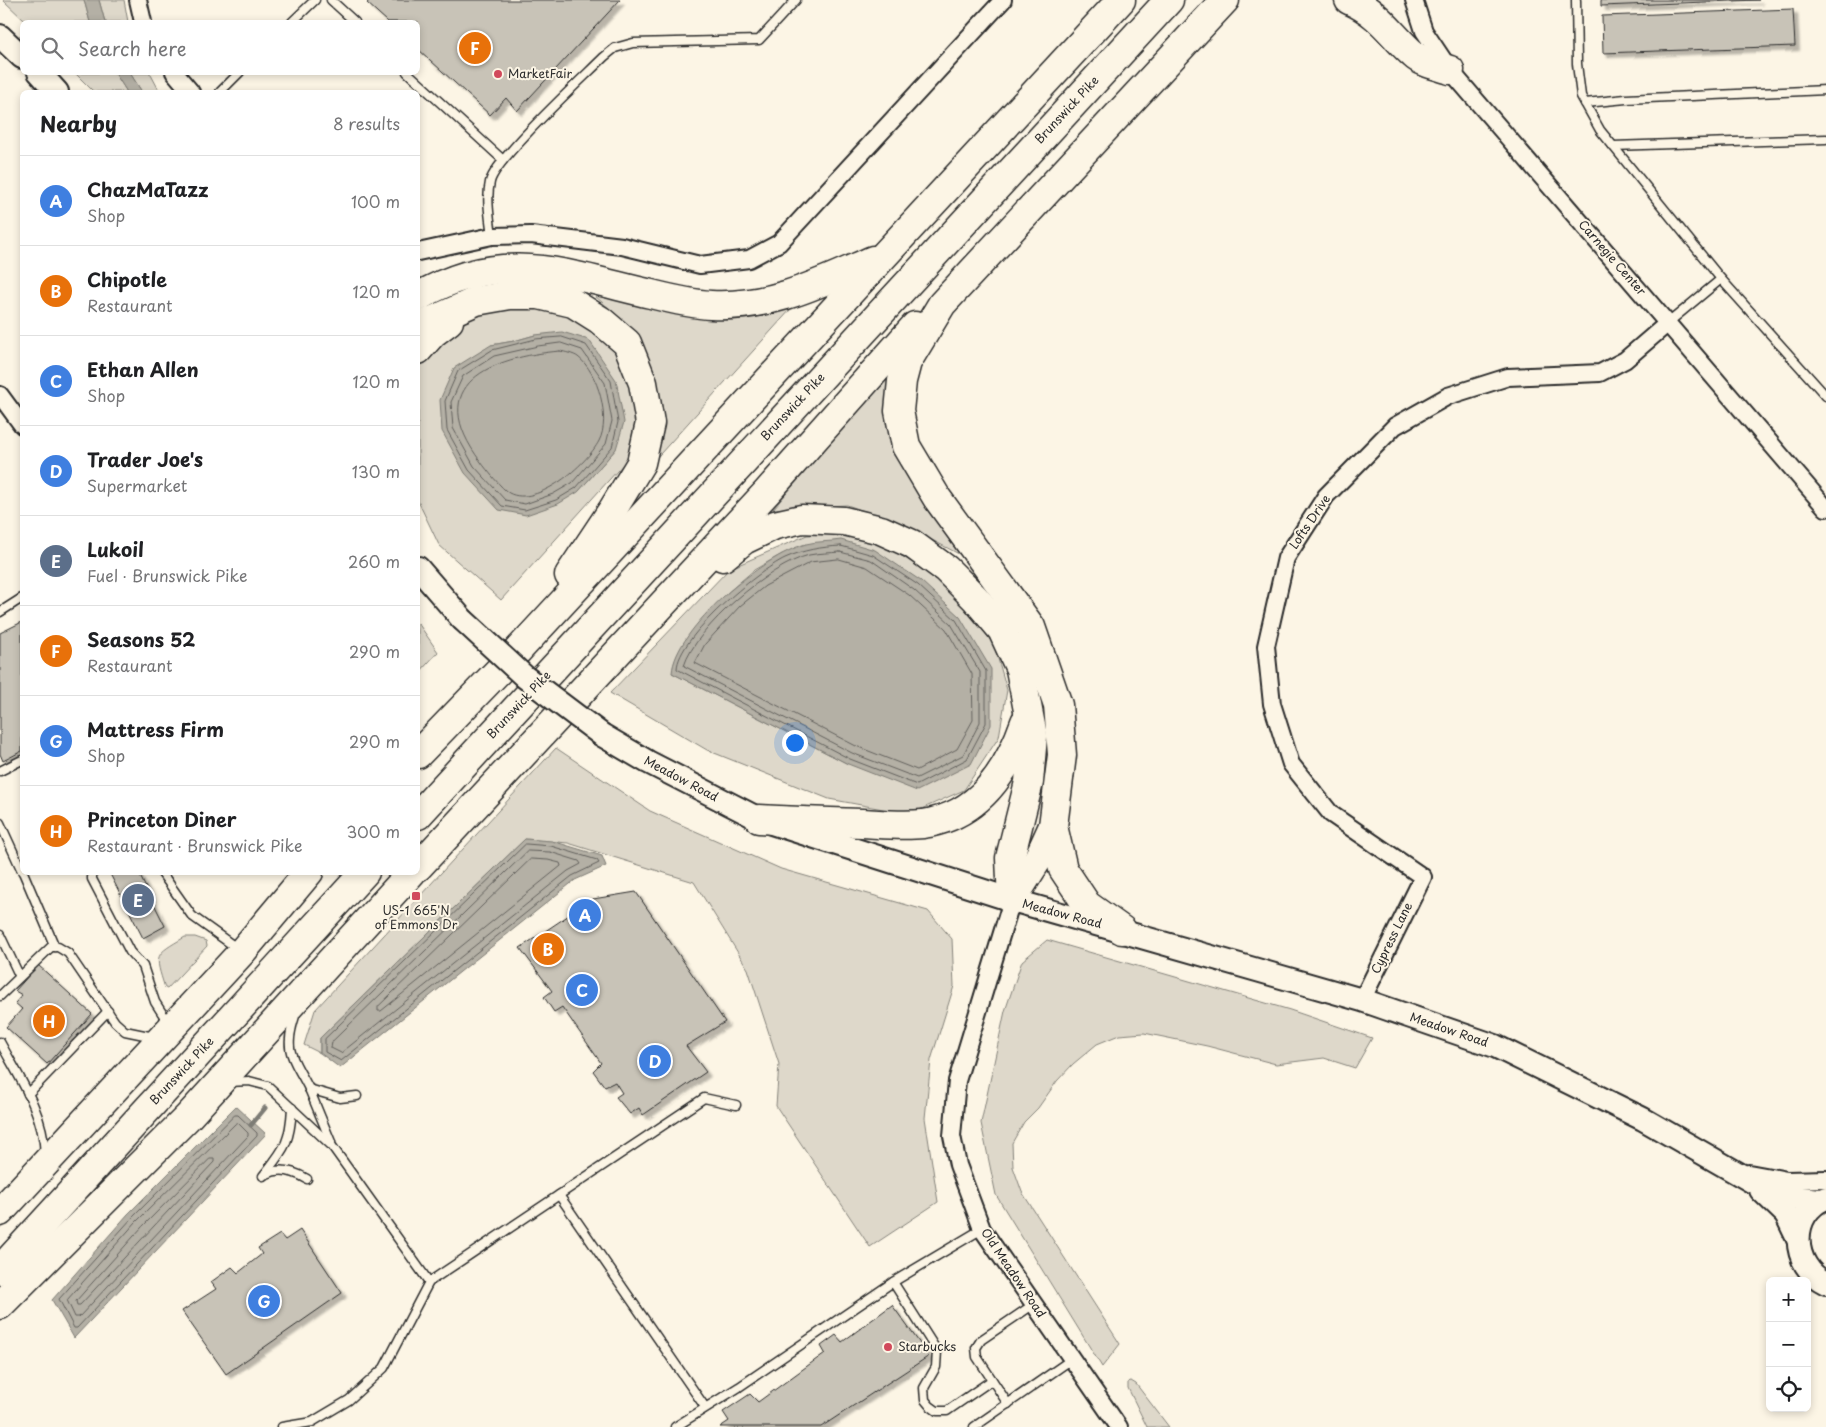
<!DOCTYPE html>
<html lang="en">
<head>
<meta charset="utf-8">
<style>
	:root { --surface:#fff; --page:#f6f6f6; --text:#202124; --muted:#757577; --line:#e0e0e0; --accent:#d1495b }
	body { margin:0; font-family:"Playpen Sans",sans-serif; background:var(--page); color:var(--text) }
	.controls { position:absolute; right:15px; bottom:15px; display:grid; overflow:hidden; border-radius:8px; box-shadow:0 2px 8px #0003 }
	.controls button { width:45px; height:45px; display:grid; place-items:center; padding:0; border:0; border-bottom:1px solid var(--line); background:var(--surface); color:var(--text); font:25px sans-serif }
	.you { position:absolute; left:794px; top:742px; width:18px; height:18px; margin:-12px; border:4px solid #fff; border-radius:50%; background:#1a73e8; box-shadow:0 0 0 8px #1a73e833 }
	.badge { display:grid; place-items:center; width:32px; height:32px; border-radius:50%; background:var(--accent); color:#fff; font-size:16px; font-weight:700 }
	.pin { position:absolute; translate:-50% -50%; border:2px solid #fff; box-shadow:0 1px 5px #0006 }
	.list { margin:0; padding:0; list-style:none }
	h2 { display:flex; justify-content:space-between; align-items:center; height:65px; margin:0; padding:0 20px; font-size:21px }
	h2 small { font-size:16px; font-weight:400; color:var(--muted) }
	.list li { display:grid; grid-template-columns:32px 1fr auto; gap:15px; align-items:center; box-sizing:border-box; height:90px; padding:0 20px; border-top:1px solid var(--line) }
	.list b { display:block; font-size:19px; white-space:nowrap }
	.list p { margin:0; font-size:16px; white-space:nowrap; color:var(--muted) }
	.list em { font-size:16px; font-style:normal; color:var(--muted) }
	.icon { flex:none; width:28px; height:28px; fill:none; stroke:currentColor; stroke-width:2; stroke-linecap:round; stroke-linejoin:round }
	.map { position:relative; flex:none; width:1826px; height:1427px; overflow:hidden }
	.search { position:absolute; background:var(--surface); box-shadow:0 2px 8px #0003; left:20px; top:20px; width:400px; height:55px; display:flex; align-items:center; gap:12px; box-sizing:border-box; padding:0 18px; border-radius:8px; color:var(--muted); font-size:19px }
	.panel { position:absolute; background:var(--surface); box-shadow:0 2px 8px #0003; left:20px; top:90px; width:400px; height:785px; border-radius:8px }
	.map>svg:first-child { display:block }
	.green { fill:#ded8ca; stroke:#84827a; fill-rule:evenodd }
	.water { fill:#b4b0a5; stroke:#7d7b74 }
	.lines { fill:none; stroke-linecap:round; stroke-linejoin:round }
	.shore { stroke:#62605c; stroke-width:1 }
	.stream { stroke:#7d7b74; stroke-width:5 }
	.building { fill:#c8c3b7; stroke:#2b2b2b; filter:url(#shadow) }
	.lane-casing { stroke:#2b2b2b; stroke-width:11 }
	.street-casing { stroke:#2b2b2b; stroke-width:20 }
	.secondary-casing { stroke:#2b2b2b; stroke-width:26 }
	.highway-casing { stroke:#2b2b2b; stroke-width:31 }
	.lane { stroke:#fcf5e5; stroke-width:8 }
	.street { stroke:#fcf5e5; stroke-width:16 }
	.secondary { stroke:#fcf5e5; stroke-width:22 }
	.highway { stroke:#fcf5e5; stroke-width:28 }
	.secondary-bridge-casing { stroke:#2b2b2b; stroke-width:26; stroke-linecap:butt }
	.secondary-bridge { stroke:#fcf5e5; stroke-width:22 }
	.poi-dot { fill:#d1495b; stroke:#fcf5e5; stroke-width:2 }
	.labels { text-anchor:middle; stroke-width:4; stroke-linejoin:round; paint-order:stroke }
	.poi-label { font-size:12px; fill:#2b2b2b; stroke:#fcf5e5; text-anchor:start }
	.street-label { font-size:12px; fill:#2b2b2b; stroke:#fcf5e5 }
</style>
</head>
<body>
<div class="map">
<svg width="1826" height="1427" viewBox="0 0 1826 1427">
	<defs>
		<filter id="shadow"><feDropShadow dx="4.5" dy="4.5" stdDeviation="1" flood-color="#0004"/></filter>
	</defs>
	<rect width="100%" height="100%" fill="#fcf5e5"/>
	<filter id="ink" filterUnits="userSpaceOnUse"><feTurbulence type="fractalNoise" baseFrequency=".02" numOctaves="2"/><feDisplacementMap in="SourceGraphic" scale="10" xChannelSelector="R" yChannelSelector="G"/><feConvolveMatrix kernelMatrix="1 2 1 2 8 2 1 2 1" color-interpolation-filters="sRGB"/></filter>
	<g filter="url(#ink)">
		<g class="green">
			<polygon points="3,0 84,0 90,22 26,22"/>
			<polygon points="99,0 124,0 128,22 105,22"/>
			<polygon points="75,73 115,73 127,92 94,92"/>
			<polygon points="130,73 150,73 160,92 142,92"/>
			<polygon points="587,289 712,313 791,309 651,464 656,385 636,332"/>
			<path d="M525 299 577 313 618 345 640 401 627 460 501 600 439 545 418 501V369L424 353 473 309ZM535 335 616 449 578 492 491 345 514 341Z"/>
			<polygon points="888,376 886,423 916,482 961,555 899,523 847,505 773,509"/>
			<path d="M863 532 950 586 994 645 1007 690 999 737 964 790 910 814 829 799 707 750 610 693 729 569 807 535ZM806 544 848 764 672 673 727 593 754 570 782 554Z"/>
			<polygon points="418,623 438,652 418,674"/>
			<polygon points="556,748 650,811 781,869 928,911 952,939 954,986 931,1060 925,1118 938,1202 870,1247 776,1106 779,1064 748,969 694,882 568,843 525,839 320,1038 320,1053 304,1045 315,1010"/>
			<path d="M185 937H195L206 941 207 946 167 989 165 988C154 954 154 955 185 937Z"/>
			<polygon points="1047,940 1290,1010 1372,1038 1355,1068 1324,1058 1276,1064 1207,1046 1144,1033 1119,1035 1097,1044 1073,1064 1057,1081 1038,1108 1024,1122 1012,1143 1013,1167 1022,1192 1120,1344 1102,1367 996,1195 981,1123 1005,1011 1022,961"/>
			<polygon points="1131,1381 1136,1384 1169,1427 1147,1427 1128,1388 1128,1382"/>
		</g>
		<g class="water">
			<polygon points="84,0 99,0 105,22 90,22"/>
			<polygon points="115,73 130,73 142,92 127,92"/>
			<polygon points="562,332 589,340 616,380 624,422 616,449 578,492 558,504 526,515 499,510 465,473 442,431 440,400 454,368 491,345 514,341 535,335"/>
			<path d="M841 540 875 550 921 581 960 617 991 669V725L971 764 917 791 848 764 672 673C675 628 764 555 806 544 817 541 830 542 841 540Z"/>
			<polygon points="525,839 552,841 602,856 606,866 575,880 340,1068 320,1053 320,1038"/>
			<polygon points="236,1106 266,1134 74,1338 52,1300 128,1214"/>
		</g>
		<g class="lines">
			<g class="shore">
				<polygon points="562,337 586,345 611,381 618,422 612,447 576,488 556,500 525,510 502,506 469,470 447,430 445,401 458,371 492,350 536,339"/>
				<polygon points="561,343 582,350 605,383 612,421 606,444 572,483 553,494 525,504 505,500 474,466 453,428 451,402 463,376 494,356 538,346"/>
				<path d="M560 351C565 352 574 354 578 357 598 372 611 419 599 441 587 464 537 508 509 493 502 489 486 469 481 462 422 384 491 357 560 351Z"/>
				<path d="M841 546 873 555 918 585 956 620 986 671V723L967 759 917 785 850 759 677 669C678 637 756 572 785 558 803 550 821 547 841 546Z"/>
				<path d="M840 552 871 560 914 590 951 624 980 672V722L963 755 917 778 852 753 684 666C696 627 770 565 809 555 819 553 830 553 840 552Z"/>
				<polygon points="839,559 867,567 909,595 946,629 972,674 973,720 957,749 917,770 856,746 695,663 705,644 740,606 765,586 811,562"/>
				<polygon points="526,844 551,846 597,860 599,863 572,876 341,1061 325,1052 325,1039"/>
				<polygon points="528,851 550,852 579,861 581,864 568,871 341,1053 331,1048 332,1042"/>
				<polygon points="531,859 548,860 560,863 561,866 381,1011 378,1011 378,1007"/>
				<polygon points="235,1115 238,1115 257,1133 257,1136 77,1328 74,1328 59,1299 132,1218"/>
				<polygon points="238,1123 248,1133 248,1136 79,1317 75,1317 67,1300 136,1222 235,1124"/>
				<polygon points="210,1159 214,1159 214,1162 80,1305 77,1305 76,1301 142,1227"/>
			</g>
			<polyline class="stream" points="251,1125 265,1108"/>
		</g>
		<g class="building">
			<polygon points="370,0 620,0 517,111 506,98 490,115 418,49 418,22 388,22 367,3"/>
			<polygon points="1601,0 1759,0 1601,6"/>
			<polygon points="1793,9 1795,46 1603,53 1602,16"/>
			<polygon points="22,622 22,751 3,761 0,754 0,633"/>
			<polygon points="112,872 138,872 165,926 143,938 110,874"/>
			<polygon points="636,892 725,1022 686,1046 706,1072 643,1115 639,1108 630,1114 616,1097 622,1093 615,1082 605,1087 593,1071 601,1063 562,1007 554,1012 544,997 552,991 520,948 593,899"/>
			<polygon points="38,965 92,1014 47,1064 6,1027 22,1009 15,1003 22,995 15,991"/>
			<polygon points="300,1230 342,1293 226,1374 182,1311 216,1289 211,1282 232,1267 238,1273 262,1254 258,1248 280,1234 285,1240"/>
			<polygon points="892,1305 929,1356 821,1427 720,1427 729,1421 723,1412 750,1394 758,1402 825,1353 821,1346 836,1335 842,1342"/>
		</g>
		<g class="lines">
			<g class="lane-casing">
				<g id="lane">
					<polyline points="331,0 355,22"/>
					<polyline points="1576,0 1577,64 1581,96 1600,130 1721,279 1826,396"/>
					<polyline points="292,22 315,0"/>
					<polyline points="407,72 503,160"/>
					<polyline points="220,92 240,72"/>
					<polyline points="1585,103 1626,99 1826,90"/>
					<polyline points="1613,146 1826,139"/>
					<path d="M492 236C490 219 486 199 490 182 495 159 582 79 604 57L615 48 633 43 759 40 796 0"/>
					<polyline points="1668,323 1721,279"/>
					<polyline points="0,612 22,598"/>
					<polyline points="0,771 22,760"/>
					<polyline points="0,823 22,871"/>
					<polyline points="23,872 55,947"/>
					<polyline points="92,872 92,879 130,952 143,966 155,1002 169,1024"/>
					<polyline points="161,872 192,916 238,949"/>
					<polyline points="0,935 19,975"/>
					<polyline points="0,996 51,947 58,947 68,953 115,1022 125,1031 154,1037"/>
					<path d="M295 1016C282 1055 295 1059 310 1091 317 1108 324 1125 331 1142"/>
					<path d="M0 1042C20 1079 43 1111 45 1154"/>
					<polyline points="229,1082 249,1081 268,1086 332,1146 429,1282 704,1098 736,1105"/>
					<polyline points="309,1089 340,1098 357,1096"/>
					<polyline points="28,1094 108,1011"/>
					<path d="M267 1174C280 1167 295 1172 307 1179"/>
					<path d="M263 1176C284 1149 290 1144 292 1108"/>
					<polyline points="559,1195 705,1407"/>
					<polyline points="893,1282 937,1351 936,1367 924,1388 925,1400 930,1406 937,1411 947,1411 992,1380"/>
					<polyline points="1008,1404 977,1357 976,1348 981,1340 1034,1304"/>
					<polyline points="282,1427 312,1422 349,1400 384,1368 429,1282"/>
					<polyline points="675,1427 739,1387 893,1282 982,1229"/>
					<polyline points="974,1427 1072,1359"/>
				</g>
			</g>
			<g class="street-casing">
				<g id="street">
					<polyline points="138,0 143,22"/>
					<polyline points="1414,0 1424,31 1450,70 1826,508"/>
					<polyline points="174,72 191,92"/>
					<polyline points="418,252 492,236 531,235 622,246 700,265 749,259 779,243 1003,0"/>
					<polyline points="0,395 22,425"/>
					<polyline points="1012,900 957,1081 952,1136 958,1165 982,1229 1119,1427"/>
					<polyline points="1362,1000 1423,877 1331,814 1291,764 1272,704 1266,646 1286,558 1326,496 1395,426 1448,396 1508,377 1600,373 1625,360 1668,323"/>
					<polyline points="1749,1173 1787,1180 1826,1179"/>
				</g>
			</g>
			<g class="secondary-casing">
				<g id="secondary">
					<polyline points="0,36 22,57"/>
					<polyline points="39,72 57,92"/>
					<polyline points="418,568 462,619"/>
					<polyline points="602,735 648,762 759,819 1012,900 1362,1000 1495,1046 1643,1119 1753,1182 1790,1197 1821,1200"/>
					<polyline points="1761,1190 1786,1214 1798,1239"/>
					<path d="M1826 1198C1788 1213 1791 1267 1826 1283"/>
				</g>
			</g>
			<g class="highway-casing">
				<g id="highway">
					<path d="M1349 0C1381 14 1390 34 1414 55 1422 63 1439 66 1450 70"/>
					<path d="M418 297C501 247 565 274 651 294 671 299 691 304 711 305 771 308 820 283 873 260"/>
					<polyline points="418,327 476,301 510,295 539,295 573,303 600,320 627,343 643,383 650,423 641,463 613,509 569,575"/>
					<polyline points="418,350 433,333 449,321"/>
					<polyline points="723,557 744,540 775,525 802,519 844,521 881,530 912,544 946,569 975,598 1002,630 1020,669 1033,736 1029,782 1010,858 1012,900"/>
					<polyline points="418,754 511,658 1121,0"/>
					<polyline points="418,815 1169,0"/>
					<path d="M759 819C793 821 827 822 862 823 882 824 903 826 923 824 979 816 1008 771 1025 722"/>
					<polyline points="1053,826 1063,869 1087,905 1122,930"/>
					<polyline points="418,867 767,492 915,326"/>
					<polyline points="1012,900 1038,859 1053,826 1062,755 1058,705 1031,627 937,498 906,446 899,411 902,381 907,362 942,304 1225,0"/>
					<polyline points="0,1212 241,953 309,872"/>
					<polyline points="0,1270 365,872"/>
					<polyline points="0,1305 188,1117 412,872"/>
				</g>
			</g>
			<use href="#lane" class="lane"/>
			<use href="#street" class="street"/>
			<use href="#secondary" class="secondary"/>
			<use href="#highway" class="highway"/>
			<g class="secondary-bridge-casing">
				<polyline id="secondary-bridge" points="462,619 525,677 602,735"/>
			</g>
			<use href="#secondary-bridge" class="secondary-bridge"/>
		</g>
	</g>
	<g class="poi-dot">
		<circle cx="498" cy="74" r="5"/>
		<rect x="411" y="891" width="10" height="10" rx="2.5"/>
		<circle cx="888" cy="1347" r="5"/>
	</g>
	<g class="labels">
		<g class="poi-label">
			<text x="508" y="78">MarketFair</text>
			<text x="416" y="915" text-anchor="middle">US-1 665'N<tspan x="416" dy="14">of Emmons Dr</tspan></text>
			<text x="898" y="1351">Starbucks</text>
		</g>
		<g class="street-label">
			<text transform="translate(1067 110) rotate(-47)" y="4">Brunswick Pike</text>
			<text transform="translate(1612 258) rotate(49)" y="4">Carnegie Center</text>
			<text transform="translate(793 407) rotate(-47)" y="4">Brunswick Pike</text>
			<text transform="translate(1310 522) rotate(-56)" y="4">Lofts Drive</text>
			<text transform="translate(519 705) rotate(-47)" y="4">Brunswick Pike</text>
			<text transform="translate(681 779) rotate(28)" y="4">Meadow Road</text>
			<text transform="translate(1062 914) rotate(15)" y="4">Meadow Road</text>
			<text transform="translate(1392 938) rotate(-64)" y="4">Cypress Lane</text>
			<text transform="translate(1449 1030) rotate(19)" y="4">Meadow Road</text>
			<text transform="translate(182 1071) rotate(-47)" y="4">Brunswick Pike</text>
			<text transform="translate(1013 1273) rotate(56)" y="4">Old Meadow Road</text>
		</g>
	</g>
</svg>
<div class="controls">
<button>+</button>
<button>−</button>
<button><svg class="icon" aria-label="locate" viewBox="0 0 24 24"><circle cx="12" cy="12" r="6"/><path d="M12 2v4M12 18v4M2 12h4M18 12h4"/></svg></button>
</div>
<div class="you"></div>
<div class="pin badge" style="left:585px;top:915px;background:#3f7fe0">A</div>
<div class="pin badge" style="left:548px;top:949px;background:#e8710a">B</div>
<div class="pin badge" style="left:582px;top:990px;background:#3f7fe0">C</div>
<div class="pin badge" style="left:655px;top:1061px;background:#3f7fe0">D</div>
<div class="pin badge" style="left:138px;top:900px;background:#5c6f8a">E</div>
<div class="pin badge" style="left:475px;top:48px;background:#e8710a">F</div>
<div class="pin badge" style="left:264px;top:1301px;background:#3f7fe0">G</div>
<div class="pin badge" style="left:49px;top:1021px;background:#e8710a">H</div>
<div class="search"><svg class="icon" aria-label="search" viewBox="0 0 24 24"><circle cx="10" cy="10" r="6"/><path d="M15 15l6 6"/></svg>Search here</div>
<section class="panel">
<h2>Nearby<small>8 results</small></h2>
<ul class="list">
<li><span class="badge" style="background:#3f7fe0">A</span><div><b>ChazMaTazz</b><p>Shop</p></div><em>100 m</em></li>
<li><span class="badge" style="background:#e8710a">B</span><div><b>Chipotle</b><p>Restaurant</p></div><em>120 m</em></li>
<li><span class="badge" style="background:#3f7fe0">C</span><div><b>Ethan Allen</b><p>Shop</p></div><em>120 m</em></li>
<li><span class="badge" style="background:#3f7fe0">D</span><div><b>Trader Joe's</b><p>Supermarket</p></div><em>130 m</em></li>
<li><span class="badge" style="background:#5c6f8a">E</span><div><b>Lukoil</b><p>Fuel · Brunswick Pike</p></div><em>260 m</em></li>
<li><span class="badge" style="background:#e8710a">F</span><div><b>Seasons 52</b><p>Restaurant</p></div><em>290 m</em></li>
<li><span class="badge" style="background:#3f7fe0">G</span><div><b>Mattress Firm</b><p>Shop</p></div><em>290 m</em></li>
<li><span class="badge" style="background:#e8710a">H</span><div><b>Princeton Diner</b><p>Restaurant · Brunswick Pike</p></div><em>300 m</em></li>
</ul>
</section>
</div>
</body>
</html>
